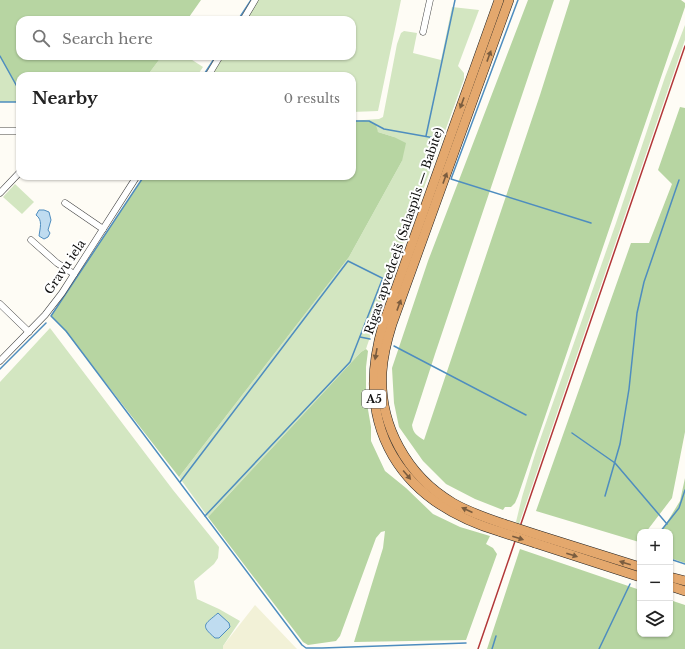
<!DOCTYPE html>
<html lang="en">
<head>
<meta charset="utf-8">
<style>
	:root { --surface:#fff; --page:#f6f6f6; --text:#222; --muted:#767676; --line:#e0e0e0 }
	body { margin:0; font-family:"Libre Baskerville",serif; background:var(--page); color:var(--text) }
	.controls { position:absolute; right:12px; bottom:12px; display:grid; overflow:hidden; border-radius:8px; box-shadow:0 1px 3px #0004 }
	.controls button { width:36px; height:36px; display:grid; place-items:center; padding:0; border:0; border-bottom:1px solid var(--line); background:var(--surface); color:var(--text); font:20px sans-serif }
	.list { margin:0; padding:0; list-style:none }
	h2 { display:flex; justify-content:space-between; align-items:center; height:52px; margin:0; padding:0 16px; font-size:17px }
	h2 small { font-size:13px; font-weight:400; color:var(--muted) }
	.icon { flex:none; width:22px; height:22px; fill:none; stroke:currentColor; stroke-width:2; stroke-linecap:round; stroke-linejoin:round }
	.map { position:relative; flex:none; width:685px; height:649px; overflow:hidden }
	.search { position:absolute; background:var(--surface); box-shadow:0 1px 3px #0004; left:16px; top:16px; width:340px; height:44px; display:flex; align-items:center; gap:10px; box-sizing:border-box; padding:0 14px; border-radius:12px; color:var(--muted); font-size:15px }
	.panel { position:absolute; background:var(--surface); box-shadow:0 1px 3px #0004; left:16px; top:72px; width:340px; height:108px; border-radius:12px }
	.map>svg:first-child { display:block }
	.farmland { fill:#f2f1d7 }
	.green { fill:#d3e6c1 }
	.forest { fill:#b7d5a2 }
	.water { fill:#bfdcf0; stroke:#4e8dbf }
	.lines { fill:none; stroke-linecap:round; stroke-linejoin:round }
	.stream { stroke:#4e8dbf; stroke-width:1.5 }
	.minor-casing { stroke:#434343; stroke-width:7 }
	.highway-casing { stroke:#212121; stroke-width:10 }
	.minor { stroke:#fff; stroke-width:6 }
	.highway { stroke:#e4a86d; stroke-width:9 }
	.rail { stroke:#b23738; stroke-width:1.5 }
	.highway-bridge-casing { stroke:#212121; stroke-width:10; stroke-linecap:butt }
	.highway-bridge { stroke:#e4a86d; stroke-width:9 }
	.oneway { fill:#7a5c3e }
	.labels { text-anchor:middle; stroke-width:4; stroke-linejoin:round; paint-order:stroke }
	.shield { fill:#fff; stroke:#585858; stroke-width:1 }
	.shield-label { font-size:11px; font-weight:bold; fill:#101010 }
	.street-label { font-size:12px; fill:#101010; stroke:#fff }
</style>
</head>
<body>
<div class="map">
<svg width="685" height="649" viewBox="0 0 685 649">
	<rect width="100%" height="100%" fill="#fefcf5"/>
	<polygon class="farmland" points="255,605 297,649 223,649 223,646"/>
	<g class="green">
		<polygon points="258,0 401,0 378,111 352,112 352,76 211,76 223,56 352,56 352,20 246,20"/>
		<path d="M452 7 479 10 458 66 464 73V79C432 169 396 258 366 349L361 352 208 517 179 477 349 257 402 161 394 137 378 132 369 121 364 120 379 119 383 117 397 44 401 33 404 31 417 33 413 53 441 60Z"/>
		<polygon points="685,25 685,40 519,524 516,522 522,497 536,451 616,223 665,77"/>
		<polygon points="0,56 20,92 20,102 0,102"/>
		<polygon points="162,56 186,56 203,67 197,76 155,76 150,72"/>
		<polygon points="15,184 34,202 22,214 3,197"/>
		<polygon points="50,328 173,490 219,547 218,558 214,564 194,581 197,599 219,609 240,621 223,646 223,649 0,649 0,382"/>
	</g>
	<g class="forest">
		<polygon points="0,0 201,0 187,20 20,20 20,56 162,56 147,76 20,76 20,92 0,56"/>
		<path d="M528 0H554L435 354 412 425C413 433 417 436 424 440L540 95 570 0H681L685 3V7L518 496 515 503 511 507H505L503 510 475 499 446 484 423 461 399 427 394 403 392 368 428 261Z"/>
		<polygon points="680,107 685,108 685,432 672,498 646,532 640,532 640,540 639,542 536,511 631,243 649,243 672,184 658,170"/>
		<polygon points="364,120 369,121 376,125 378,132 394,137 406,143 402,161 349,257 179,477 66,332 51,316 144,176 352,176 352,121"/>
		<polygon points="366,349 368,351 366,367 366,398 371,427 371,441 385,471 406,488 433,514 460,527 490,536 486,544 493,548 497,554 466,640 354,642 383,548 385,531 381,532 376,538 340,636 336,641 308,645 303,642 208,517 361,352"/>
		<polygon points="685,478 685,563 670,558 670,532 661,532 680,501"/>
		<polygon points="520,549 640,590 640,634 670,634 670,600 685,605 685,649 487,649"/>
	</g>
	<g class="water">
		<path d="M39 210H44L49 212 51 220 48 230 50 233 48 237 44 239 39 236C40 228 43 220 36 215Z"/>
		<path d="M218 613 229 623 230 627 219 638H215C200 625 204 625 218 613Z"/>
	</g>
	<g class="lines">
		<g class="stream">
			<polyline points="518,0 451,179 591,223"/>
			<polyline points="238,20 251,0"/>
			<polyline points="0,56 20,92"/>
			<polyline points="203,76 216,56"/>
			<polyline points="0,102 20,102"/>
			<polyline points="352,121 369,121 384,129 440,139"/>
			<polyline points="426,136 455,0"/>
			<polyline points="144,176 51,316 66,331 302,645 306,648 322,648 466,643"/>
			<polyline points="360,337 370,339"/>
			<polyline points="394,346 526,415"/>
			<polyline points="0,369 46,323"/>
			<polyline points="572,433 615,463 667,524"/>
			<polyline points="180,482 348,261 386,280"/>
			<polyline points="605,496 620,444 629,389 637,313 644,282 679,180"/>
			<polyline points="205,516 350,362 382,280"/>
			<polyline points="660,532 679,508 685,490"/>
			<polyline points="670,559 685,564"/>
			<polyline points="492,649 496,636"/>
			<polyline points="599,649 630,584"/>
		</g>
		<g class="minor-casing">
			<g id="minor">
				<polyline points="243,20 255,0"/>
				<polyline points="423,32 430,0"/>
				<polyline points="208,76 220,56"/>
				<polyline points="0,131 20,131"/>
				<polyline points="0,193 20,172"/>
				<polyline points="65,203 103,229"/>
				<polyline points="31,240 57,263 74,274"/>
				<polyline points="0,304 29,332"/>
				<polyline points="0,361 45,315 62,293 137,176"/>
			</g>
		</g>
		<g class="highway-casing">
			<g id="highway">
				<path d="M499 0 383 325C353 428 400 502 501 532"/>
				<path d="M504 524C486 518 469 512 453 503 407 476 379 425 382 372 383 355 387 340 392 324L509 0"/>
				<polyline points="538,535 640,567"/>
				<polyline points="535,543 640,577"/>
				<polyline points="670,577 685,581"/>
				<polyline points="670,586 685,591"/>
			</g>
		</g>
		<use href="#minor" class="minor"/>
		<use href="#highway" class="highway"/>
		<polyline class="rail" points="478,649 685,46"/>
		<g class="highway-bridge-casing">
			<g id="highway-bridge">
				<polyline points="504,524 538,535"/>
				<polyline points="501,532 535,543"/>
			</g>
		</g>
		<use href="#highway-bridge" class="highway-bridge"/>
	</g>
	<defs><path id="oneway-solid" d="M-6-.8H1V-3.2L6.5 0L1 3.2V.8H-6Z"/></defs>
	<g class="oneway">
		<use href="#oneway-solid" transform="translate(489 56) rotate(-70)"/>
		<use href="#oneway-solid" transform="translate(462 103) rotate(110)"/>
		<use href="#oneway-solid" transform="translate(445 178) rotate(-70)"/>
		<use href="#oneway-solid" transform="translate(399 305) rotate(-70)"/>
		<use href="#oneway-solid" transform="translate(376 354) rotate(100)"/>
		<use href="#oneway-solid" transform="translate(407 475) rotate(50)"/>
		<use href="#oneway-solid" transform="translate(467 510) rotate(-156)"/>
		<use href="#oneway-solid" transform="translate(518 538) rotate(18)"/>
		<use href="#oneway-solid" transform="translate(572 555) rotate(18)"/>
		<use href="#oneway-solid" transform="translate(625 563) rotate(-163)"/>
	</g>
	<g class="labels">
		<rect class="shield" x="362" y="390" width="24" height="18" rx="3"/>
		<g class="shield-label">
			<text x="374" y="403">A5</text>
		</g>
		<g class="street-label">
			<text transform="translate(404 231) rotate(-71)" y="4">Rīgas apvedceļš (Salaspils — Babīte)</text>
			<text transform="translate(65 267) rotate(-56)" y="4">Gravu iela</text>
		</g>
	</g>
</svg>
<div class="controls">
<button>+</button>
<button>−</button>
<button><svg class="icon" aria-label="layers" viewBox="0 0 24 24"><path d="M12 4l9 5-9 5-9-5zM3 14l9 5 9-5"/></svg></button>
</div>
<div class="search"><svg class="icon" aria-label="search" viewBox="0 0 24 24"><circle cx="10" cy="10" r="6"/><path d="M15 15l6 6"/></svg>Search here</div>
<section class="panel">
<h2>Nearby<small>0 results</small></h2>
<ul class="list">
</ul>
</section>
</div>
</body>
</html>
